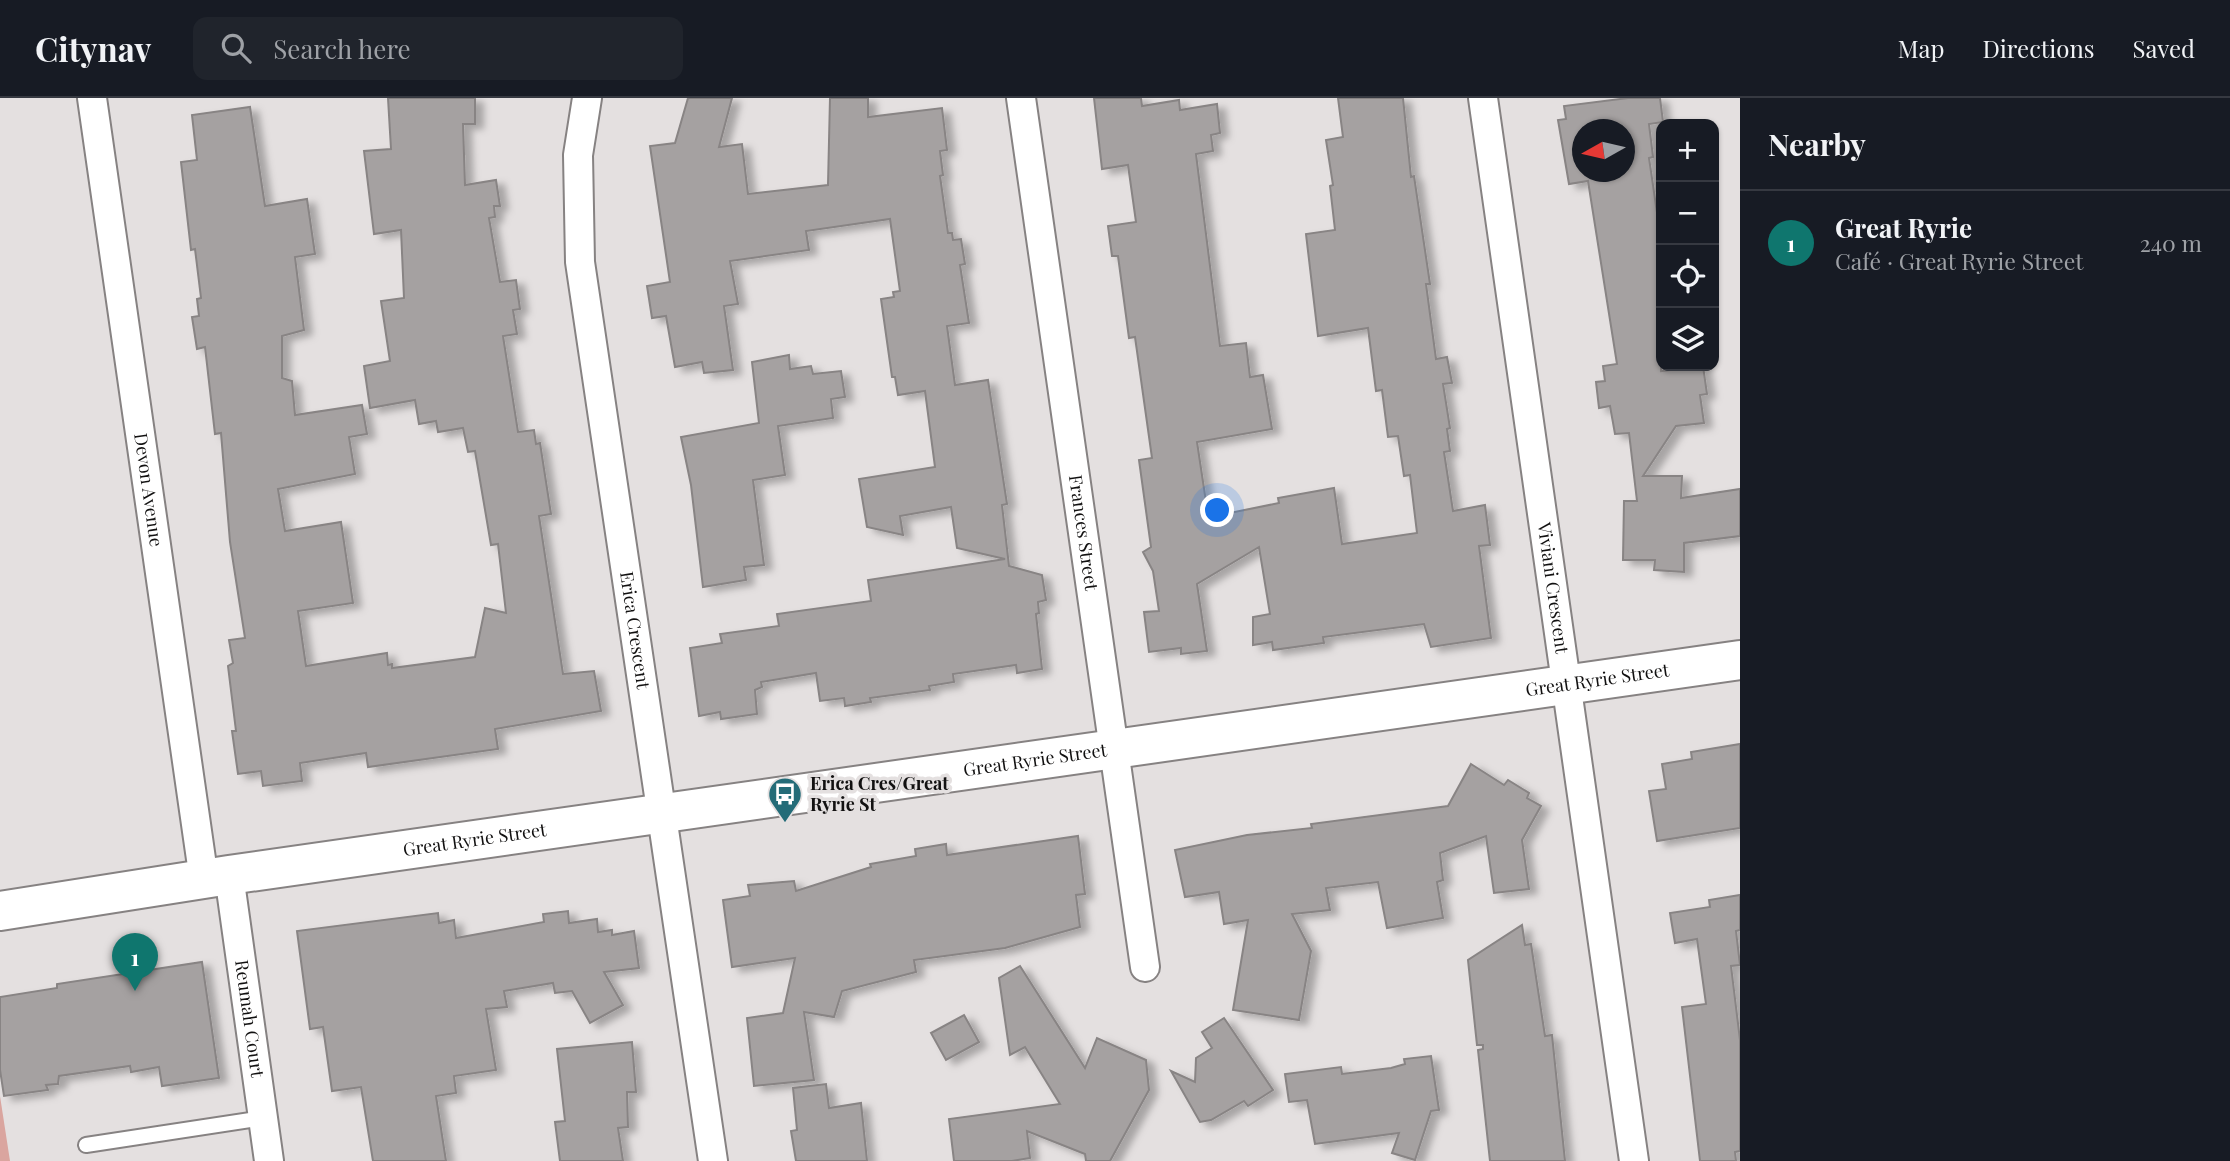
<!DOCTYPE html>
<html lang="en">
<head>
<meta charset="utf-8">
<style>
	:root { --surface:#171b24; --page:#20242c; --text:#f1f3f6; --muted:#9ea1a6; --line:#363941; --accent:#0f766e }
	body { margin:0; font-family:"Playfair Display",serif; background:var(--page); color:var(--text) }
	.controls { position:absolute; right:21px; top:21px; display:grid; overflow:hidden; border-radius:14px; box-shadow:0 2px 5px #0004 }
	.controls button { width:63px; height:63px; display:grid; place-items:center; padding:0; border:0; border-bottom:2px solid var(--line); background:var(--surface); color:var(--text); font:35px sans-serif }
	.compass { position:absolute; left:1572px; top:21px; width:63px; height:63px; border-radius:50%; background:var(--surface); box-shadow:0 2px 5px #0004; rotate:262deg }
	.you { position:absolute; left:1218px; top:413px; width:24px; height:24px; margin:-18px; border:5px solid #fff; border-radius:50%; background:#1a73e8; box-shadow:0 0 0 10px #1a73e833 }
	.badge { display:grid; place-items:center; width:46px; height:46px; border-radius:50%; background:var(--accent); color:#fff; font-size:23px; font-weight:700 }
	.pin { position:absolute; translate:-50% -58px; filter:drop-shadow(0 2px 4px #0008) }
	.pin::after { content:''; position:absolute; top:37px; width:24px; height:21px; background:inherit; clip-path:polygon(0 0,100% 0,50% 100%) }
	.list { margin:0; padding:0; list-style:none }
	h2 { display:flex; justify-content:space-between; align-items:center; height:91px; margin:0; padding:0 28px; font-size:30px }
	h2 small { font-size:23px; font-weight:400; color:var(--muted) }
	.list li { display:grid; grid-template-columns:46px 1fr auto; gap:21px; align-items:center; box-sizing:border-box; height:105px; padding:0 28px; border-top:2px solid var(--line) }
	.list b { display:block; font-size:26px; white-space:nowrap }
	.list p { margin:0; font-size:23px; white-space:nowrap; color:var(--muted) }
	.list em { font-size:23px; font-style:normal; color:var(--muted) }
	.icon { flex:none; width:38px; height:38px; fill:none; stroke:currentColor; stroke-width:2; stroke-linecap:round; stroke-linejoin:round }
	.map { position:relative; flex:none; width:1740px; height:1063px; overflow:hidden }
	header { display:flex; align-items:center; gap:42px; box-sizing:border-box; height:98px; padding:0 35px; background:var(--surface); border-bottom:2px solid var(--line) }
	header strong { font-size:33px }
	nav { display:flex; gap:38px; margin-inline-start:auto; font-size:24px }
	.search { width:490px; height:63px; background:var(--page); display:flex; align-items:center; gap:18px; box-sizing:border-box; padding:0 24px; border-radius:14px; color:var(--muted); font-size:26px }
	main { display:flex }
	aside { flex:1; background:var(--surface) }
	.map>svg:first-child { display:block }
	.green { fill:#daa59f }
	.building { fill:#a5a1a1; stroke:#888484; stroke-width:2; fill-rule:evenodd; filter:url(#shadow) }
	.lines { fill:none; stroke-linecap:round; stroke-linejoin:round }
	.service-casing { stroke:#868282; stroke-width:18 }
	.minor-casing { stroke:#868282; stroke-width:32 }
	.secondary-casing { stroke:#868282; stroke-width:42 }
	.service { stroke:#fff; stroke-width:14 }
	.minor { stroke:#fff; stroke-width:28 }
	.secondary { stroke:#fff; stroke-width:38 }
	.labels { text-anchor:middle; stroke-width:7; stroke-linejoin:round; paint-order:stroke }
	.street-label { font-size:18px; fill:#121111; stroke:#e4e0e0 }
	.poi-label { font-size:18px; font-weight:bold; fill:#121111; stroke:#e4e0e0; text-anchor:start }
</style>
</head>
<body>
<header>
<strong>Citynav</strong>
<div class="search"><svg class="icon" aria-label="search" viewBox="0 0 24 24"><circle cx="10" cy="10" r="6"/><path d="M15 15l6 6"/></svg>Search here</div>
<nav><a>Map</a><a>Directions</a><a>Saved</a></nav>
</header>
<main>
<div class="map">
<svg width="1740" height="1063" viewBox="0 0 1740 1063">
	<defs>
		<filter id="shadow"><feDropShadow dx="8" dy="4.5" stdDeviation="3.5" flood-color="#0004"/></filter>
	</defs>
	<rect width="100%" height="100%" fill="#e4e0e0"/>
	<polygon class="green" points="0,998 10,1063 0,1063"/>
	<g class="building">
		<polygon points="388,0 475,0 475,26 463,26 465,87 496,82 500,108 494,108 495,119 489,120 500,184 516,182 520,211 513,212 517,236 503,238 518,334 534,332 536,346 540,345 551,416 539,418 563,576 594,573 601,613 495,631 498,651 368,669 366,655 300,665 302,683 263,688 261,673 238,676 232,633 236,633 228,568 233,565 229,542 245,540 230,444 221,335 215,336 205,249 197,251 192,219 199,218 197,201 201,200 195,151 191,152 181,64 197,62 192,17 250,9 265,108 307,101 315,156 295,159 304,232 282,238 282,280 292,283 295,317 362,307 367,336 349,339 355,376 278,391 285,433 341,424 353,505 298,513 306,568 387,555 388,567 392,566 392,570 475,559 485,510 506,515 498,446 491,447 475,353 468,354 463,330 438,334 436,323 419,326 415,302 370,310 364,268 390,263 381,203 404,200 401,132 374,136 364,53 391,51"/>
		<polygon points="688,0 732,0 719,49 742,46 748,96 828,87 830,0 868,0 868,19 942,10 947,52 940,53 943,77 940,78 948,135 952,135 953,142 961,141 965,166 960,167 969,225 947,228 955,287 988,282 1007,406 1002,407 1009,468 1042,477 1046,502 1038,504 1039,515 1036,516 1042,571 1017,575 1016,567 953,576 954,584 929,588 930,592 870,600 871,604 845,608 844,600 820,603 816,575 761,584 762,589 755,592 757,616 721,621 720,614 699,618 690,550 722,545 720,536 779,528 777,516 871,503 868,482 1005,461 957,450 951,409 900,418 903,437 867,429 859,381 935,369 925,293 898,297 895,279 892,279 881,201 894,199 893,194 900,193 890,121 806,133 809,152 730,163 738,206 724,208 733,272 704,275 702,264 675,269 666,218 652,220 647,188 670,184 650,48 675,45"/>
		<polygon points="1094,0 1141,0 1142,8 1179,2 1180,12 1217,6 1220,35 1211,37 1213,53 1196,56 1220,248 1246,245 1250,279 1263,277 1272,331 1197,344 1208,417 1221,409 1225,416 1279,405 1278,400 1334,390 1342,446 1417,435 1410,377 1404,378 1398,338 1388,339 1382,292 1376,293 1368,230 1318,238 1306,136 1335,132 1330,88 1333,87 1326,42 1343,39 1338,0 1403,0 1411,79 1414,78 1430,186 1426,186 1436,261 1447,259 1452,285 1443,286 1450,330 1447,331 1450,353 1444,354 1453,413 1485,407 1490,447 1479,448 1491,540 1431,549 1424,526 1323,539 1324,545 1273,552 1272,544 1253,547 1253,519 1270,516 1259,449 1197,486 1207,553 1181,556 1181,550 1149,554 1144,514 1159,513 1153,473 1143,454 1151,449 1139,362 1152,360 1135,239 1129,240 1118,158 1112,158 1108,128 1136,124 1128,67 1102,71"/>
		<path d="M1628 0H1660L1663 24 1649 26 1653 59 1649 60 1661 142V273L1703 268 1707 296 1700 297 1704 325 1676 328 1643 378H1682L1681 400 1740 391V438L1684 445V474L1654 472 1655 462H1623L1624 403H1637L1629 335 1615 336 1610 308 1599 310 1596 284 1605 283 1603 268 1617 266 1588 83 1569 86 1558 22 1566 21 1564 8ZM1583 32H1625V74H1583Z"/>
		<polygon points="789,257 790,271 811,268 813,276 841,273 845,299 831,301 833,320 778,328 785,377 753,382 764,467 744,469 746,482 703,489 691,387 681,339 759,325 752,264"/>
		<polygon points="1740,646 1740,730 1657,743 1649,693 1666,691 1662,666 1692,661 1691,654"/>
		<polygon points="1471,666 1504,687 1508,682 1529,695 1527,700 1541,708 1522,742 1529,791 1494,795 1486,738 1440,755 1443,782 1437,784 1443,820 1387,830 1378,784 1326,790 1330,812 1292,816 1311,853 1299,922 1233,912 1248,822 1224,826 1219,794 1185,799 1175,752 1247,737 1312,730 1311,726 1448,708"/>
		<polygon points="1078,738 1085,796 1076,797 1080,829 1005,850 914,862 916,874 842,893 834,919 804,914 814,982 754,988 747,920 783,915 795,860 732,869 723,802 750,798 748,787 794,783 796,793 871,769 870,766 916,758 915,751 946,746 947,757"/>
		<polygon points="1740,797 1740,832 1736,833 1740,867 1731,868 1740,942 1740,1053 1735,1054 1736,1063 1700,1063 1682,909 1706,906 1697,841 1675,845 1670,815 1710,809 1709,802"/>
		<polygon points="568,813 569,825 597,821 598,834 612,832 612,837 634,833 639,870 604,874 623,907 590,925 572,893 555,895 553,885 504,893 507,909 486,911 496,972 454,978 456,995 436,998 446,1063 373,1063 361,989 332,993 323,929 310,931 297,833 438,815 439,825 454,822 456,840 544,824 543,816"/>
		<polygon points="1522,827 1525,847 1531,846 1545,938 1552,937 1565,1063 1490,1063 1478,952 1483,951 1483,947 1477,947 1468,862"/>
		<polygon points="202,864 219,980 162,988 159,969 131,974 130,968 59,978 58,986 46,987 48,992 4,998 0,972 0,899 57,890 57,886"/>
		<polygon points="1020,868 1085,970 1097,940 1146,962 1149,992 1110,1063 1086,1063 1085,1056 1027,1033 1030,1060 1012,1063 954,1063 949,1021 1060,1006 1025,949 1010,957 999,880"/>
		<polygon points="964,917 979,944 946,962 931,935"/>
		<polygon points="1224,920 1273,992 1248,1008 1244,1003 1211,1022 1200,1024 1171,973 1195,984 1196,960 1212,950 1202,934"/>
		<polygon points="632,944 636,994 627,994 628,1029 618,1030 623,1063 560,1063 555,1024 565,1023 557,951"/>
		<polygon points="1431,958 1439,1012 1431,1013 1415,1062 1392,1055 1399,1035 1315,1046 1307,1002 1289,1004 1285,976 1341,969 1342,976 1391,970 1405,966 1404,961"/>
		<polygon points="826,986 829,1010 861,1005 867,1063 796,1063 791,1033 797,1032 793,990"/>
	</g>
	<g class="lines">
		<g class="service-casing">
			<polyline id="service" points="86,1047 263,1020"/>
		</g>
		<g class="minor-casing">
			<g id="minor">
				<path id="s1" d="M92 0 204 782"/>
				<path id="s2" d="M587 0 578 57 580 164 713 1063"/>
				<path id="s3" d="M1021 0 1145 869"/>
				<path id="s4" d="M1483 0 1634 1063"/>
				<path id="s5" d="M229 777 269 1063"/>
			</g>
		</g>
		<g class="secondary-casing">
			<g id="secondary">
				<path id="s6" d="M0 813 229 777 1740 562"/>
			</g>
		</g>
		<use href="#service" class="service"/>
		<use href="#minor" class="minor"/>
		<use href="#secondary" class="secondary"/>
	</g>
	<defs>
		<g id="bus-pin" transform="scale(1.75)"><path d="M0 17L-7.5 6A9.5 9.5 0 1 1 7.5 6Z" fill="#246c78" stroke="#e4e0e0"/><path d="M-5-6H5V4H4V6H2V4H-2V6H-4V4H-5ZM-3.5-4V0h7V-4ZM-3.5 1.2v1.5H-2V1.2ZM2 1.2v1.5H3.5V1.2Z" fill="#fff"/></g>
	</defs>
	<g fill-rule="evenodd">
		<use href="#bus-pin" x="785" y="696"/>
	</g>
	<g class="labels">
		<g class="street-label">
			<text dy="6" stroke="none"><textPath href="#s1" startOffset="396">Devon Avenue</textPath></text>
			<text dy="6" stroke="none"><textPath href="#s3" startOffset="439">Frances Street</textPath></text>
			<text dy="6" stroke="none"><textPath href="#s4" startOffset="495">Viviani Crescent</textPath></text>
			<text dy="6" stroke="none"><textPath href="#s2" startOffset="537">Erica Crescent</textPath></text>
			<text dy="6" stroke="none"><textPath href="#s6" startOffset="1614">Great Ryrie Street</textPath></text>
			<text dy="6" stroke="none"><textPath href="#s6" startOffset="1046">Great Ryrie Street</textPath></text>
			<text dy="6" stroke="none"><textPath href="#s6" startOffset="480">Great Ryrie Street</textPath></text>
			<text dy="6" stroke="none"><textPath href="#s5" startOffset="145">Reumah Court</textPath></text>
		</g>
		<g class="poi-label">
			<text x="810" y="692">Erica Cres/Great<tspan x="810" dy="21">Ryrie St</tspan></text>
		</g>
	</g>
</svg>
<div class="controls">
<button>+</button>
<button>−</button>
<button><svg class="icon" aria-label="locate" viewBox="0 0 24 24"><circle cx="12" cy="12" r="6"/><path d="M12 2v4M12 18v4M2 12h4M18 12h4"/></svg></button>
<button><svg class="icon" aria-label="layers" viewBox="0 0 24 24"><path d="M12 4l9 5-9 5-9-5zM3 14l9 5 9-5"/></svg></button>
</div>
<svg class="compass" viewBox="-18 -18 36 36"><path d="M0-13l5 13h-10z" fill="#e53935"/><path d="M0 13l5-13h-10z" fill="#9ea1a6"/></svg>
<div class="you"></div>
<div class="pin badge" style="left:135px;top:893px">1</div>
</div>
<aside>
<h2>Nearby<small></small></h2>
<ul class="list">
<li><span class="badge">1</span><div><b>Great Ryrie</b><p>Café · Great Ryrie Street</p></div><em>240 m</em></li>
</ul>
</aside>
</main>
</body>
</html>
